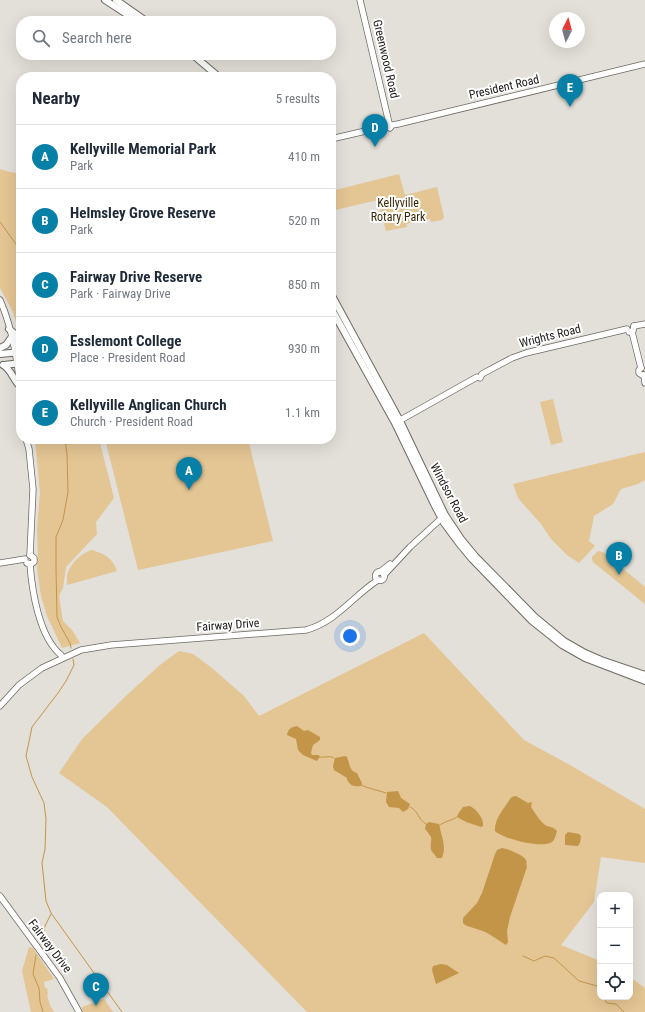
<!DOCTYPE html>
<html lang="en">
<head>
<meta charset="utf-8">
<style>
	:root { --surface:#fff; --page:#f2f2f3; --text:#1f2937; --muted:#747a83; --line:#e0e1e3; --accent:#0680a6 }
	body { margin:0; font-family:"Roboto Condensed",sans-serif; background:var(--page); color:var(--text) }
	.controls { position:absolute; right:12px; bottom:12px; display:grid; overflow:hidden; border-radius:8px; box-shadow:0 4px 16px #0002 }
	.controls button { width:36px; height:36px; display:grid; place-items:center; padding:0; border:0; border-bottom:1px solid var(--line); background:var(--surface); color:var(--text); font:20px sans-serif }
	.compass { position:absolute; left:549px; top:12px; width:36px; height:36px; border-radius:50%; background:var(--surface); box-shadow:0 4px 16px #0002; rotate:6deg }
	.you { position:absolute; left:350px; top:636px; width:14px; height:14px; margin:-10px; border:3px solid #fff; border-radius:50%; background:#1a73e8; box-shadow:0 0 0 6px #1a73e833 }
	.badge { display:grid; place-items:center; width:26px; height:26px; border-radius:50%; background:var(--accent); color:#fff; font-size:13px; font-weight:700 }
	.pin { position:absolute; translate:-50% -33px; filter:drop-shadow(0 1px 2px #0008) }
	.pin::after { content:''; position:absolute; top:21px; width:14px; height:12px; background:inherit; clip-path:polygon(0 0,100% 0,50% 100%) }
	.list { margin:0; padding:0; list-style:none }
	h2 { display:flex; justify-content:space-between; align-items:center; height:52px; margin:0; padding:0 16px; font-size:17px }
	h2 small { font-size:13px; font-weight:400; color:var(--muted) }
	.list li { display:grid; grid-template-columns:26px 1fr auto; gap:12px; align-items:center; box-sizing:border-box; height:64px; padding:0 16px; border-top:1px solid var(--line) }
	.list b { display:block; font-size:15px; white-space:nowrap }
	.list p { margin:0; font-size:13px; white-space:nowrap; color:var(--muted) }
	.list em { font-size:13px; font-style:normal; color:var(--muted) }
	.icon { flex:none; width:22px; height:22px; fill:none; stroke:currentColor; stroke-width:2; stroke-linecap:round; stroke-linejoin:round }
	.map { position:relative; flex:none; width:645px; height:1012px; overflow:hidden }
	.search { position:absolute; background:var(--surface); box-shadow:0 4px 16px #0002; left:16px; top:16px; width:320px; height:44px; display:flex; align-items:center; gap:10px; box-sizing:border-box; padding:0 14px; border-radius:16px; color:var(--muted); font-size:15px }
	.panel { position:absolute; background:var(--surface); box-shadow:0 4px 16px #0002; left:16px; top:72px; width:320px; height:372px; border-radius:16px }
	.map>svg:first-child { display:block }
	.green { fill:#e4c594 }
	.water { fill:#c29549 }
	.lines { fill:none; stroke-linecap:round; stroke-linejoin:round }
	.stream { stroke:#c29549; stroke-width:1 }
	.secondary-casing { stroke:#6d6a64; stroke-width:7 }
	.primary-casing { stroke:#6d6a64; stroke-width:8 }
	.secondary { stroke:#fff; stroke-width:5.5 }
	.primary { stroke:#fff; stroke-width:6 }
	.labels { text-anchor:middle; stroke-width:4; stroke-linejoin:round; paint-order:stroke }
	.street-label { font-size:12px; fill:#23211f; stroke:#fff }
	.park-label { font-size:12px; fill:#3a2705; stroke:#fff }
</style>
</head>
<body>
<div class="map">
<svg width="645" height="1012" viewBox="0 0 645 1012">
	<rect width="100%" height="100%" fill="#e3dfd9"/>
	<g class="green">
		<polygon points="0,169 10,172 21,174 21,338 13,312 0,288"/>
		<polygon points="399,174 405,195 437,187 444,217 442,220 431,222 430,219 406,224 407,227 386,231 378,200 331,211 331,191"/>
		<polygon points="553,399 563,442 551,445 540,402"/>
		<polygon points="35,439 99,439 114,498 96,522 97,534 66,567 63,588 59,596 63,621 72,630 80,643 62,648 47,616 41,596 37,568 38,559 37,528 40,493"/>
		<polygon points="105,439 248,439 273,541 138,570"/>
		<polygon points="645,452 645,480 638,484 621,489 613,504 594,516 589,541 595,546 579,563 567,555 551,539 541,524 518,498 513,484"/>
		<path d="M92 550C104 554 112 557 117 571L67 585C67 582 67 578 67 575 70 564 82 552 92 550Z"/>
		<polygon points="598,551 603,552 645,587 645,604 593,562 592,560 592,557"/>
		<polygon points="424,633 524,740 570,765 645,809 645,863 601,857 594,902 561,945 600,961 600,997 630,997 630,977 645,988 645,1012 307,1012 107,807 59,773 82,739 129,693 160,665 179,651 193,654 212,668 244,696 259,716"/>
		<polygon points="29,947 33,948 54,979 44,982 45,988 47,988 48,994 47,995 50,1005 54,1012 31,1012 22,971"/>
		<polygon points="104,999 113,1012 82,1012 82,1007"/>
	</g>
	<g class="water">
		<path d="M297 726 304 731 308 730 320 737V740L313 745 311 753 312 755H318L320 756 317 761 303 755 298 750 296 739 287 735C288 729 291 727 297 726Z"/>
		<path d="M345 756 347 757C350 764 349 771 357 773L362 783 361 786C354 787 351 786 347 780V778L334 770 333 766 335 758Z"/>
		<polygon points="398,791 401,798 410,804 408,809 403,812 399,808 389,807 386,802 387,792"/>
		<path d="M516 796 528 803 532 802 531 807C535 813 540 821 545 825 549 827 554 827 557 831 556 834 555 840 552 842 543 849 503 839 495 831 494 819 504 809 510 799L512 797Z"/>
		<path d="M470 806C476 809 484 818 483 826L481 827 466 822 457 817 458 814 463 807Z"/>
		<path d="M429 822 439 824C441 835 447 847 442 858H437L431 850C430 836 435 841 425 829L426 824Z"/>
		<polygon points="568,832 579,834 581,836 580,843 578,846 565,845 565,835"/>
		<path d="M502 848C506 848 525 856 526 860 527 862 526 864 527 867L510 917 507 931 508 942 506 945C501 942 497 939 492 936 486 931 472 928 465 925L463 923V918L477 903 482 893 495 854 497 850Z"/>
		<polygon points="441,964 447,965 459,973 436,984 432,970 433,966"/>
	</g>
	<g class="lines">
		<g class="stream">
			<polyline points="0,222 21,251"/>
			<polyline points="65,439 67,455 68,492 63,520 56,537 56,568 57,617 61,627 70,643 71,648"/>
			<polyline points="73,659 74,665 66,681 58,693 32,727 26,756 32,777 44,803 46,819 45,849 42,863 46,901 51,913 122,1012"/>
			<path d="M319 757C324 758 330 755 334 758"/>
			<path d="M361 785C369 789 378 790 386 793"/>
			<path d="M410 807C419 811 418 820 426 824"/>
			<path d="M439 826C444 821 451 821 457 817"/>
			<polyline points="41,944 45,926 51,914"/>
			<polyline points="36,955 33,974 39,988 40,1002 43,1012"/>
			<polyline points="523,956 534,961 545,956 554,958 579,981 597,986 600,993"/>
			<polyline points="603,997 607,1003 616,1004 624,1012"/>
		</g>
		<g class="secondary-casing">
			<g id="secondary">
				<polyline points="360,0 389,123"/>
				<polyline points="331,139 387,126 390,128 392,125 398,124 645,64"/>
				<path d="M0 300C13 329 20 372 21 404"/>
				<polyline points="634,326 645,324"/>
				<polyline points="629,332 633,331 634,326"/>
				<polyline points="632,332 641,368"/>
				<polyline points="641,368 639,370 639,373 642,375 645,375"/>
				<polyline points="644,375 645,383"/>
				<polyline points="397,422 477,377 480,378 482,374 512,358 526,353 627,329"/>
				<polyline points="21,426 20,429 21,431"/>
				<polyline points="26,439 29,449 33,489 30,555"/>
				<polyline points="0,563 25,559"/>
				<polyline points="27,563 31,564 34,562 34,558 30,555"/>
				<path d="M30 564C32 591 39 637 61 655"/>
				<circle cx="380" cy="576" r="4.5"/>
				<polyline points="380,572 390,564"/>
				<polyline points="384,575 410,547 445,515"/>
				<path d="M0 706 19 685 42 668 81 650 111 645 306 630C336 622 353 596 378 580"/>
				<polyline points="0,896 60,978 79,1012"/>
			</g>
		</g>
		<g class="primary-casing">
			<g id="primary">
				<polyline points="105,0 137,21"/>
				<polyline points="116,0 146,21"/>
				<polyline points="193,55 219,77"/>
				<polyline points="331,294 400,421 445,515 461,539 475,556 535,617 564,641 585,653 601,660 645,675"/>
				<polyline points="331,308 395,423 434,504 444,523 458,542 472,559 532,621 562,645 585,658 645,681"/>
				<polyline points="9,329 14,333 21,346"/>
				<polyline points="0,348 6,345 11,338"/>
				<polyline points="0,354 21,352"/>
				<path d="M3 365C12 370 13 380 20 386"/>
				<polyline points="4,365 21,363"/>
				<polyline points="19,377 21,375"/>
			</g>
		</g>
		<use href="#secondary" class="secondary"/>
		<use href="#primary" class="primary"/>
	</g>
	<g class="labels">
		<g class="street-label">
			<text transform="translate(386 59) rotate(77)" y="4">Greenwood Road</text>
			<text transform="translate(504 87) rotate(-13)" y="4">President Road</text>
			<text transform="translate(550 336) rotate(-14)" y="4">Wrights Road</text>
			<text transform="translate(449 493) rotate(62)" y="4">Windsor Road</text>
			<text transform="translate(228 625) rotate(-4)" y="4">Fairway Drive</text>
			<text transform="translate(50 946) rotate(53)" y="4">Fairway Drive</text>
		</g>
		<g class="park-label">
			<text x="398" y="207">Kellyville<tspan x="398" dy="14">Rotary Park</tspan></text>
		</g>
	</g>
</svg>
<div class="controls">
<button>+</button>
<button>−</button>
<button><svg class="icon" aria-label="locate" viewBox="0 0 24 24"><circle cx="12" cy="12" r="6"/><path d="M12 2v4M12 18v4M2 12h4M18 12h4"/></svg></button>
</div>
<svg class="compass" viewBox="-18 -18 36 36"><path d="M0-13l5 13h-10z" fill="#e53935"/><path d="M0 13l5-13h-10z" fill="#747a83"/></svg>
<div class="you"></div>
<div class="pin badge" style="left:189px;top:490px">A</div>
<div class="pin badge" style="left:619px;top:575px">B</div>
<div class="pin badge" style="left:96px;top:1006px">C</div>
<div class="pin badge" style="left:375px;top:147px">D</div>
<div class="pin badge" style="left:570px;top:107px">E</div>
<div class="search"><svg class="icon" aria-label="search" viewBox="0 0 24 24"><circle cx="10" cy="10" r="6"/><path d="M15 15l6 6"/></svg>Search here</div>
<section class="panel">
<h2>Nearby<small>5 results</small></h2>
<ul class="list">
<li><span class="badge">A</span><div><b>Kellyville Memorial Park</b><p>Park</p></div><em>410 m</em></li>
<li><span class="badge">B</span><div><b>Helmsley Grove Reserve</b><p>Park</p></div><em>520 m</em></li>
<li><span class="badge">C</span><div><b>Fairway Drive Reserve</b><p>Park · Fairway Drive</p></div><em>850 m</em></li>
<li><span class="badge">D</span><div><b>Esslemont College</b><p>Place · President Road</p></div><em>930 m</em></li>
<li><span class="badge">E</span><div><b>Kellyville Anglican Church</b><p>Church · President Road</p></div><em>1.1 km</em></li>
</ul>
</section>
</div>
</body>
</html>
